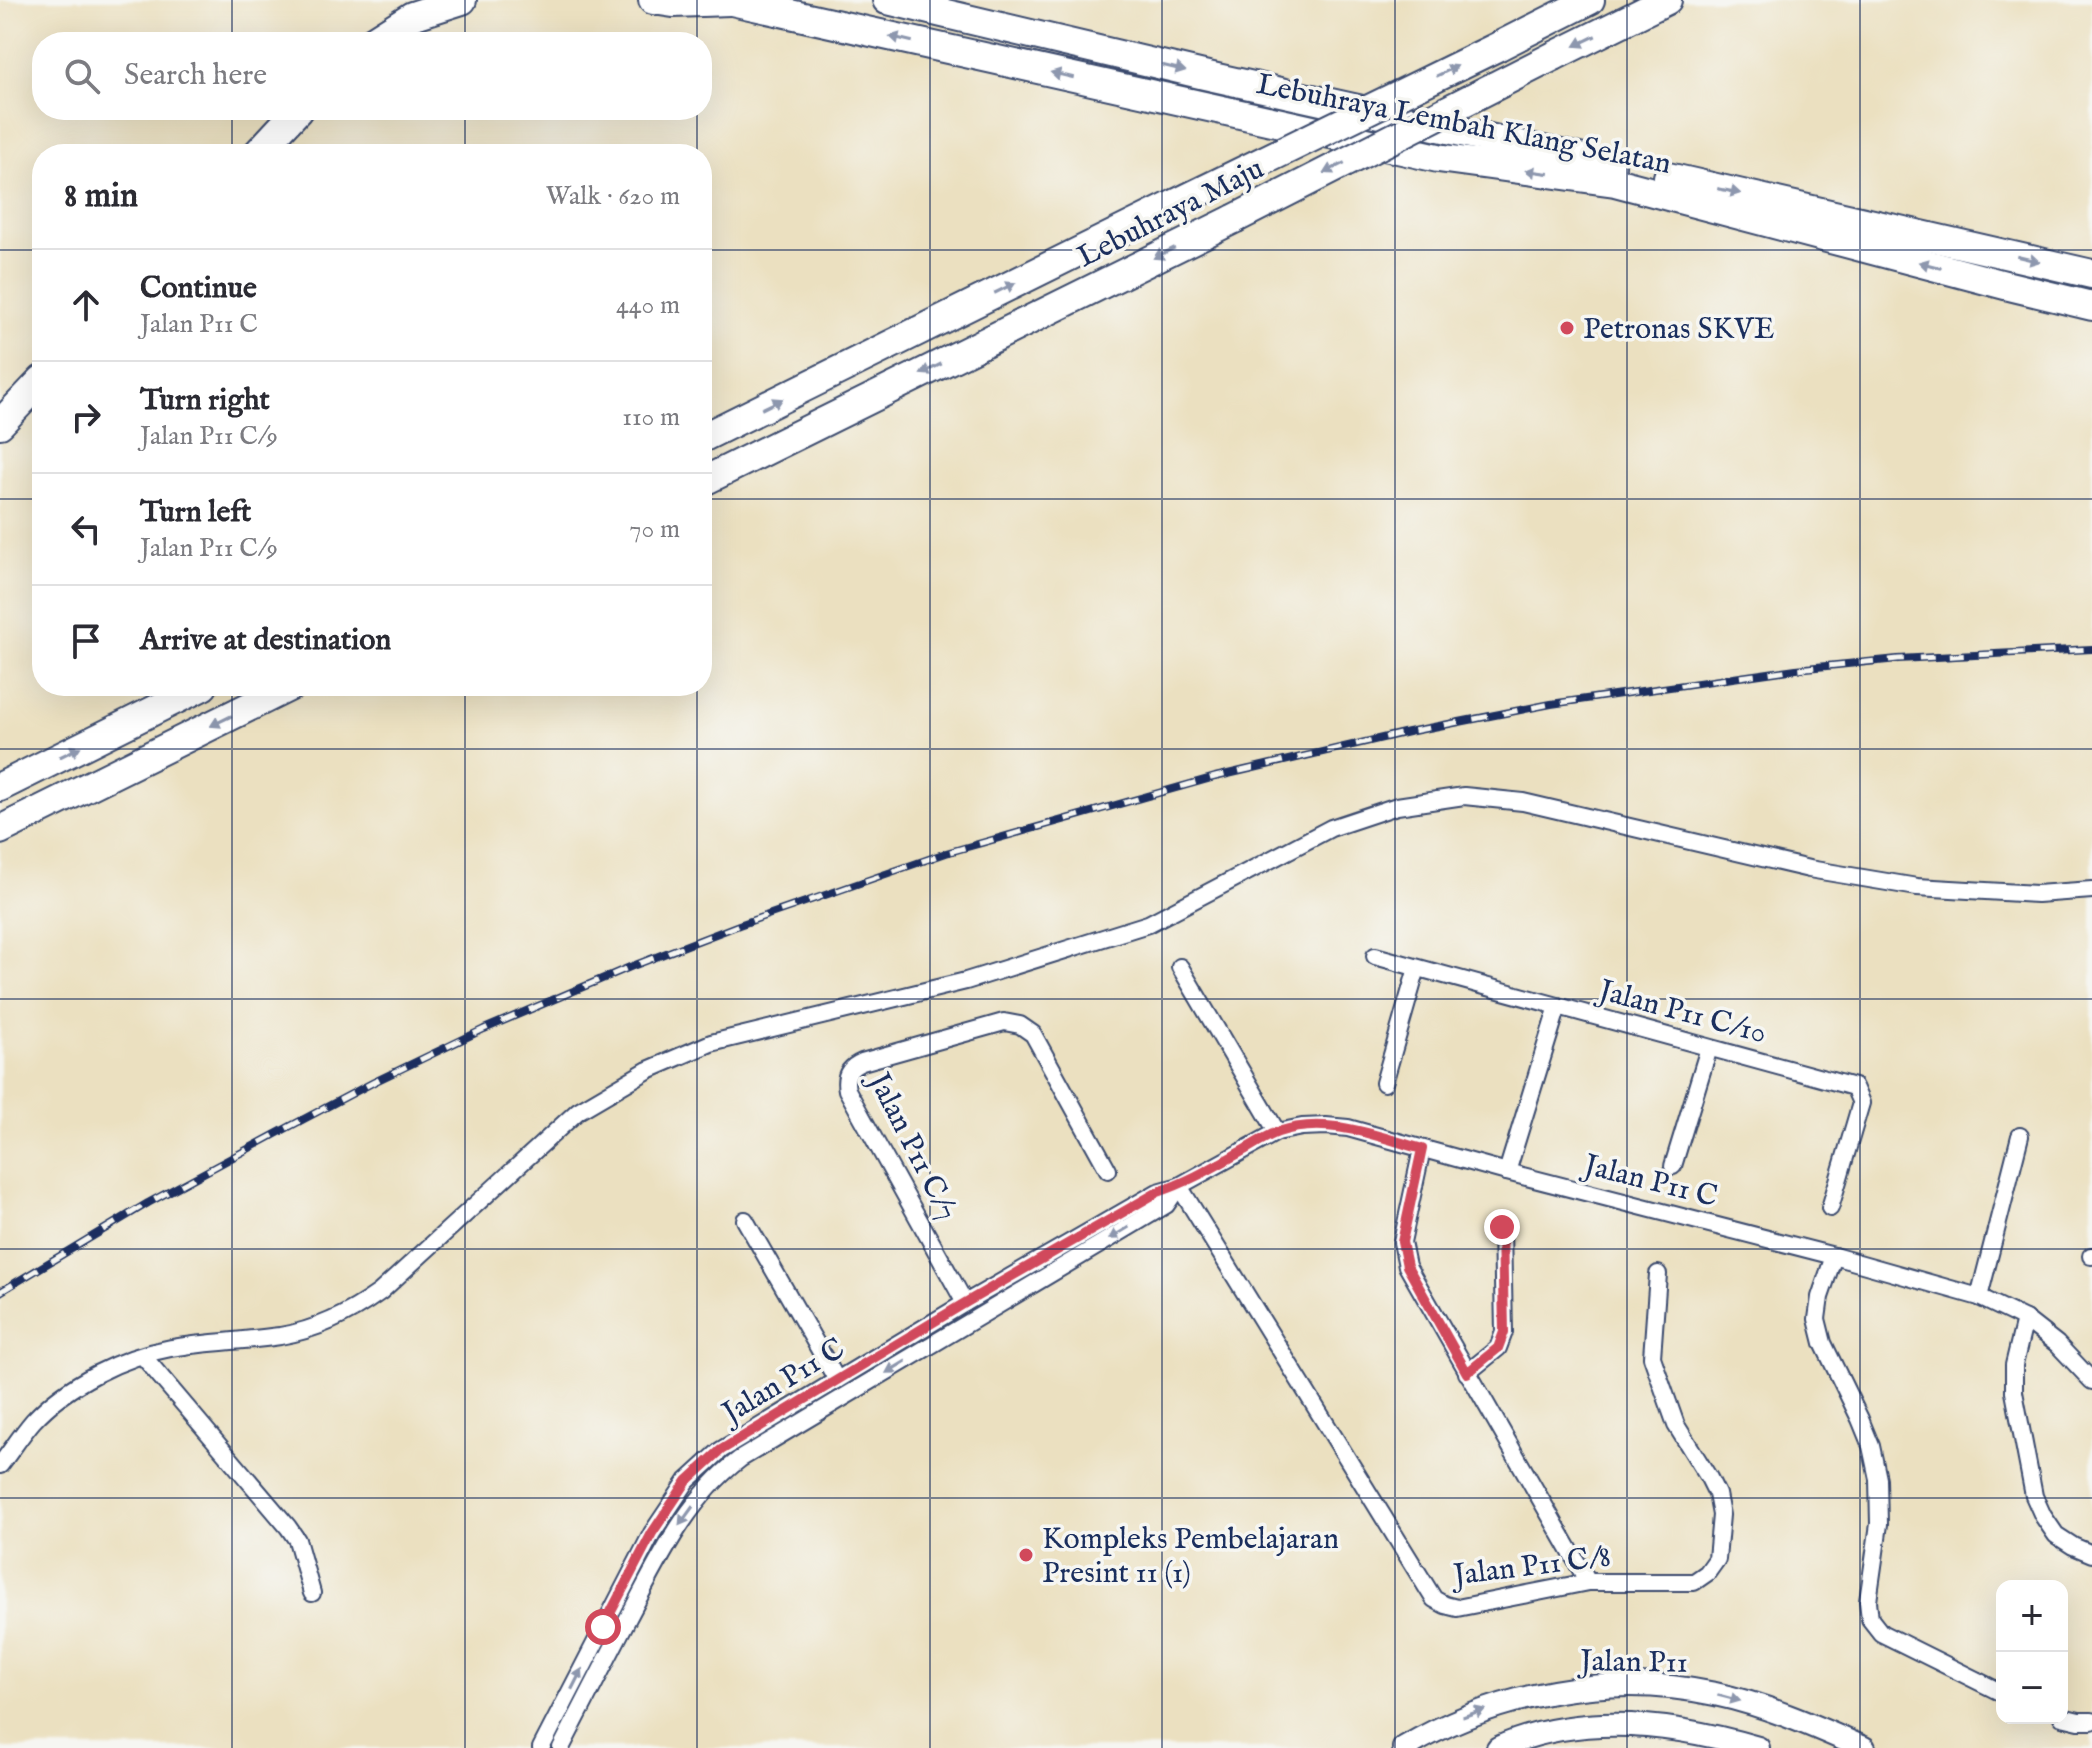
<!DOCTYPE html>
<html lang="en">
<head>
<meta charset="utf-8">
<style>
	:root { --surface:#fff; --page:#f7f7f7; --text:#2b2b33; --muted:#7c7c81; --line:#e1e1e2 }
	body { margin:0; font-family:"IM FELL English",serif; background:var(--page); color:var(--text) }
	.controls { position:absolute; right:24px; bottom:24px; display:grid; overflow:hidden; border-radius:16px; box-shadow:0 8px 32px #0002 }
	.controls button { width:72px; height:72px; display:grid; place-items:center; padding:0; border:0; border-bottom:2px solid var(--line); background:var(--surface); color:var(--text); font:40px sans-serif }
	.stop { position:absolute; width:24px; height:24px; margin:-18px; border:6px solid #d1495b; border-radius:50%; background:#fff }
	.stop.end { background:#d1495b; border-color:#fff; box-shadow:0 2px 8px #0008 }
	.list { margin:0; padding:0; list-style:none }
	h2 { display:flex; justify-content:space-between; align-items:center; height:104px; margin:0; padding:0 32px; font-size:34px }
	h2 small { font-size:26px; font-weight:400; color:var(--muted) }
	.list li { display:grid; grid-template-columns:52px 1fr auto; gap:24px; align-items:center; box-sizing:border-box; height:112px; padding:0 32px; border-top:2px solid var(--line) }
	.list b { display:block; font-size:30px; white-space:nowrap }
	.list p { margin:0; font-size:26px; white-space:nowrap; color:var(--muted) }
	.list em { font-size:26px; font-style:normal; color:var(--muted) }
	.icon { flex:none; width:44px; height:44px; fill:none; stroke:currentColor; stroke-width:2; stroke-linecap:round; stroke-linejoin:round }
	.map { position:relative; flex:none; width:2092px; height:1748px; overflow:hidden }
	.search { position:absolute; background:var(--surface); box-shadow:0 8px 32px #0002; left:32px; top:32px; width:680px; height:88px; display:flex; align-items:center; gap:20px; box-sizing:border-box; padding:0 28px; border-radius:32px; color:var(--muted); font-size:30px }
	.panel { position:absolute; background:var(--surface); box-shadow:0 8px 32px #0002; left:32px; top:144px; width:680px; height:552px; border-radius:32px }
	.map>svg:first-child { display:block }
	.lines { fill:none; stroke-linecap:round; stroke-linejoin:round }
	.street-casing { stroke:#3a4a6d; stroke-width:20 }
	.secondary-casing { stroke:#3a4a6d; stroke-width:26 }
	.highway-casing { stroke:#3a4a6d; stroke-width:32 }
	.street { stroke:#fff; stroke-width:16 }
	.secondary { stroke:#fff; stroke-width:22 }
	.highway { stroke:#fff; stroke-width:28 }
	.rail-casing { stroke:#1b2f5e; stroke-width:8 }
	.rail { stroke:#f6f6f2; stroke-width:5; stroke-dasharray:15; stroke-linecap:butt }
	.highway-bridge-casing { stroke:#3a4a6d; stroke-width:32; stroke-linecap:butt }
	.highway-bridge { stroke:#fff; stroke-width:28 }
	.oneway { fill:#8d97ae }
	.route { stroke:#d1495b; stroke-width:10 }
	.grid { fill:none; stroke:#1b2f5e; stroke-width:2; stroke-opacity:0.55 }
	.poi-dot { fill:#d1495b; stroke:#f6f6f2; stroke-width:3 }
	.labels { text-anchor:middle; stroke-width:7; stroke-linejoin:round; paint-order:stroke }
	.street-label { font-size:30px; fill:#1b2f5e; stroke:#f6f6f2 }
	.poi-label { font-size:30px; fill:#1b2f5e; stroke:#f6f6f2; text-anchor:start }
</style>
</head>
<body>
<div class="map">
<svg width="2092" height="1748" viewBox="0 0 2092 1748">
	<rect width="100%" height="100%" fill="#f6f6f2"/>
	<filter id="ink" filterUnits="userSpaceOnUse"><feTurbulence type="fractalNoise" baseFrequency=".0125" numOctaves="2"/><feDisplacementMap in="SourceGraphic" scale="16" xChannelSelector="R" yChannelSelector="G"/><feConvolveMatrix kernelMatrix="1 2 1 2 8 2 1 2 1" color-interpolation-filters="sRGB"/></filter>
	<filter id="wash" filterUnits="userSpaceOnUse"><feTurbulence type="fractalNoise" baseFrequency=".006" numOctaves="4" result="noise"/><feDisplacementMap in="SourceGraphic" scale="32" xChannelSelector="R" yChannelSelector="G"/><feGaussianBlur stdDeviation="1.8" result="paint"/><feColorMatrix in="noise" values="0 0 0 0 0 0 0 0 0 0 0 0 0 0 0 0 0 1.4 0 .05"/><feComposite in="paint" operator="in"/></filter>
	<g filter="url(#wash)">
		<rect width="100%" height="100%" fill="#ebe0c0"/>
	</g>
	<g filter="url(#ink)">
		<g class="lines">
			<g class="street-casing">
				<g id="street">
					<polyline points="1375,956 1854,1087 1861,1103 1830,1208"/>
					<polyline points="1180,967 1277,1132"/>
					<polyline points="1384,1083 1417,968"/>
					<polyline points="1422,1149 1402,1242 1407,1266 1588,1582"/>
					<polyline points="1673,1166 1709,1048"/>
					<polyline points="1507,1172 1558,1006"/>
					<polyline points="1179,1186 1434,1599 1445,1605 1457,1608 1588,1582 1694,1582 1707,1573 1717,1559 1721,1515 1717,1494 1709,1478 1676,1425 1652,1357 1658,1274"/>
					<polyline points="745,1220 837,1380"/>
					<polyline points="1834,1256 1820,1297 1817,1319 1823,1343 1860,1419 1871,1446 1878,1479 1879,1524 1868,1601 1870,1619 1881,1633 2002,1693"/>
					<polyline points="2091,1256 2092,1256"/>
					<polyline points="1979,1297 2020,1136"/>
					<path d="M965 1303 847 1090C844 1076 848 1068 862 1062L1004 1022 1020 1025 1033 1034 1108 1170"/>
					<polyline points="2025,1319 2014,1365 2014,1392 2034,1496 2043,1516 2056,1535 2073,1546 2092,1554"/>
					<polyline points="143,1356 288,1527 297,1540 312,1593"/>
					<polyline points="1467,1373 1498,1348 1504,1332 1502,1227"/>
					<path d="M0 1465C11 1451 21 1435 33 1421 67 1384 122 1357 171 1348 207 1342 244 1341 280 1336 316 1330 351 1313 380 1292L578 1111 648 1070 711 1043 966 981 1148 924 1331 828 1397 806 1464 796 1523 802 1809 869 1917 887 2037 894 2092 890"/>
					<polyline points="2062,1717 2079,1721 2092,1721"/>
					<polyline points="541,1748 652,1533 687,1481 721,1450 965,1303 1158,1192 1179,1186 1277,1132 1302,1127 1326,1126 1348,1128 1507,1172 1834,1256 1979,1297 2025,1319 2057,1344 2092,1381"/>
					<path d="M561 1748C583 1705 606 1661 628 1618 659 1560 687 1499 740 1459L1166 1205 1179 1186"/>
				</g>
			</g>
			<g class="secondary-casing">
				<g id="secondary">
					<path d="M1404 1748C1496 1693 1610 1671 1715 1694 1767 1705 1816 1727 1864 1748"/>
					<path d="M1498 1748C1580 1711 1674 1723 1758 1748"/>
				</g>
			</g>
			<g class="highway-casing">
				<g id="highway">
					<polyline points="653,0 673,3 730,1"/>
					<polyline points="727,0 1438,158 1615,182 2005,285 2092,306"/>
					<polyline points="887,0 1204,75 1611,165"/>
					<polyline points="371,42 412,16 462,0"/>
					<polyline points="1499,46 1590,0"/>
					<polyline points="1554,56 1667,0"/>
					<polyline points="257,154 298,110"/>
					<polyline points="1668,177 2092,274"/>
					<polyline points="0,424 42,380"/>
					<polyline points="702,438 1175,204"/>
					<polyline points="702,482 1234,219"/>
					<polyline points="0,787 203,686"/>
					<polyline points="0,830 291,686"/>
				</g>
			</g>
			<use href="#street" class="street"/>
			<use href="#secondary" class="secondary"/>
			<use href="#highway" class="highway"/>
			<g class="rail-casing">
				<polyline id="rail" points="0,1292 148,1203 285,1129 374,1082 484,1029 630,967 739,925 946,853 1215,777 1408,732 1551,704 1796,669 1898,659 2092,649"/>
			</g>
			<use href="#rail" class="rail"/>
			<g class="highway-bridge-casing">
				<g id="highway-bridge">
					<polyline points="1175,204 1499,46"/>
					<polyline points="1234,219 1554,56"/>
				</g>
			</g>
			<use href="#highway-bridge" class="highway-bridge"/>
		</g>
		<defs><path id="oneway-solid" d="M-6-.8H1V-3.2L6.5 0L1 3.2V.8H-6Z" transform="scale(2)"/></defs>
		<g class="oneway">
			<use href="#oneway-solid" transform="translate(901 39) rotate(-167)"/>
			<use href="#oneway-solid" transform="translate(1585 41) rotate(154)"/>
			<use href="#oneway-solid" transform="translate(1174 68) rotate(13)"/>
			<use href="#oneway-solid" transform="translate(1447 71) rotate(-26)"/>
			<use href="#oneway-solid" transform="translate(1062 75) rotate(-167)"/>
			<use href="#oneway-solid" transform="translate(1334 168) rotate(153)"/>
			<use href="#oneway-solid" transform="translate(1537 172) rotate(-172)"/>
			<use href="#oneway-solid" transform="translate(1729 191) rotate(12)"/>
			<use href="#oneway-solid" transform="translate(1164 253) rotate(154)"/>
			<use href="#oneway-solid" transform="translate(2028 259) rotate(13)"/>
			<use href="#oneway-solid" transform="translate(1930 265) rotate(-165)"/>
			<use href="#oneway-solid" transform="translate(1005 288) rotate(-26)"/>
			<use href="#oneway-solid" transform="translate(931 369) rotate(154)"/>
			<use href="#oneway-solid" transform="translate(772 404) rotate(-26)"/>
			<use href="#oneway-solid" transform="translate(221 721) rotate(154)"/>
			<use href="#oneway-solid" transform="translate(70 752) rotate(-26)"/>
			<use href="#oneway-solid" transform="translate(1119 1233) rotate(149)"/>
			<use href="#oneway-solid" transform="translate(896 1367) rotate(149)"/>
			<use href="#oneway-solid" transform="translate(686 1516) rotate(126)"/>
			<use href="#oneway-solid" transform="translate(577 1679) rotate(-63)"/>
			<use href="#oneway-solid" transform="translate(1729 1698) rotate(15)"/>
			<use href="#oneway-solid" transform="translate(1474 1713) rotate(-19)"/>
		</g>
	</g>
	<g class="lines" filter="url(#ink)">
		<path class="route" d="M603 1627 652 1533 687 1481 721 1450 965 1303 1158 1192C1189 1182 1217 1165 1246 1149 1256 1143 1267 1136 1278 1132 1326 1115 1377 1136 1422 1149L1402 1242 1407 1266 1467 1373 1498 1348 1504 1332 1502 1227"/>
	</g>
	<path class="grid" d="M232 0V42M465 0V42M697 0V42M930 0V1748M1162 0V1748M1395 0V1748M1627 0V1748M1860 0V1748M232 110V154M465 110V154M697 110V154M0 250H42M702 250H2092M0 499H42M702 499H2092M232 686V1748M465 686V1748M697 686V1748M0 749H2092M0 999H2092M0 1249H2092M0 1498H2092"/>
	<g class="poi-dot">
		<circle cx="1567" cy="328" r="8"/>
		<circle cx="1026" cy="1555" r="8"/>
	</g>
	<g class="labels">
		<g class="street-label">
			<text transform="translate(1464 123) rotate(11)" y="10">Lebuhraya Lembah Klang Selatan</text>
			<text transform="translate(1170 212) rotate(-27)" y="10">Lebuhraya Maju</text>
			<text transform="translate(1683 1011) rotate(15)" y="10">Jalan P11 C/10</text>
			<text transform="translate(914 1146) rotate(63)" y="10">Jalan P11 C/7</text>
			<text transform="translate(1651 1180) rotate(14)" y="10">Jalan P11 C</text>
			<text transform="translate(783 1380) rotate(-31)" y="10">Jalan P11 C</text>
			<text transform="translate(1532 1565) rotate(-7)" y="10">Jalan P11 C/8</text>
			<text transform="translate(1634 1661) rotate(1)" y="10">Jalan P11</text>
		</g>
		<g class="poi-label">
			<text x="1583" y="338">Petronas SKVE</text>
			<text x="1042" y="1548">Kompleks Pembelajaran<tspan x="1042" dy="34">Presint 11 (1)</tspan></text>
		</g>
	</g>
</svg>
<div class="controls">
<button>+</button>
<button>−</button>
</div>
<div class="stop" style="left:603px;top:1627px"></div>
<div class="stop end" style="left:1502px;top:1227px"></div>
<div class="search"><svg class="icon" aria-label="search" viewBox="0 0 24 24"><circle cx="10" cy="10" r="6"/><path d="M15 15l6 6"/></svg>Search here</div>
<section class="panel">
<h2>8 min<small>Walk · 620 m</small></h2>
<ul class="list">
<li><svg class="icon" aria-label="ahead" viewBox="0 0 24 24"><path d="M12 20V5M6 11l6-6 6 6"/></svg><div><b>Continue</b><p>Jalan P11 C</p></div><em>440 m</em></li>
<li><svg class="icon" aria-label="right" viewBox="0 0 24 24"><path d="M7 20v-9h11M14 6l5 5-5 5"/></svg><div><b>Turn right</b><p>Jalan P11 C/9</p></div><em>110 m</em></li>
<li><svg class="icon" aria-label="left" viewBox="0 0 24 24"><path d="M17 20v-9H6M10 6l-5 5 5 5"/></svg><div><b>Turn left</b><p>Jalan P11 C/9</p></div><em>70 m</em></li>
<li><svg class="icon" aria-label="arrive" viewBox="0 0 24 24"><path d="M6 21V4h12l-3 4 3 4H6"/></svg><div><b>Arrive at destination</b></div></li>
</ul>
</section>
</div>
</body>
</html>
